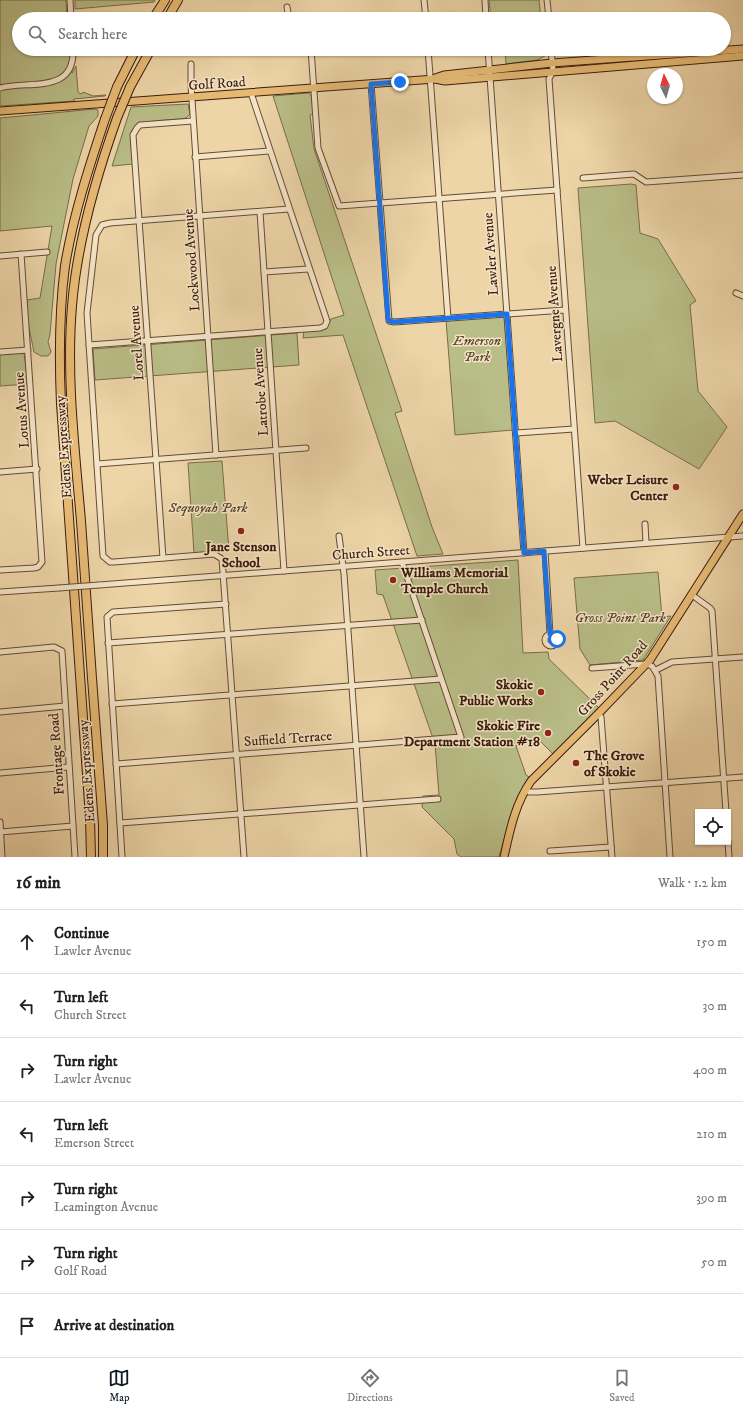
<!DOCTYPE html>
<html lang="en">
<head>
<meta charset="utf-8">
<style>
	:root { --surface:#fff; --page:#f2f2f2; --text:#202124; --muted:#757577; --line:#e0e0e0; --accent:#111827 }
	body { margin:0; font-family:"IM FELL DW Pica",serif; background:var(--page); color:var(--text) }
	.controls { position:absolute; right:12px; bottom:12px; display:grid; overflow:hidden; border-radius:0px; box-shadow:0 1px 3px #0004 }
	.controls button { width:36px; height:36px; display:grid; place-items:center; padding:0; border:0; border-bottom:1px solid var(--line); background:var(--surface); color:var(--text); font:20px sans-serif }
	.compass { position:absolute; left:647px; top:68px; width:36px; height:36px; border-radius:50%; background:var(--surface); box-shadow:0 1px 3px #0004; rotate:355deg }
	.stop { position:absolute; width:12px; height:12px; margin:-9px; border:3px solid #1a73e8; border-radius:50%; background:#fff }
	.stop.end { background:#1a73e8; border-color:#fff; box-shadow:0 1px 4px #0008 }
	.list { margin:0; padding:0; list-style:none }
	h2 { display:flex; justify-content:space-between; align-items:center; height:52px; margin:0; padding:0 16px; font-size:17px }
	h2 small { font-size:13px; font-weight:400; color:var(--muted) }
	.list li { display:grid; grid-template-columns:26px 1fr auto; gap:12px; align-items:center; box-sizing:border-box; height:64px; padding:0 16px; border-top:1px solid var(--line) }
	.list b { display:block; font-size:15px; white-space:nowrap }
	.list p { margin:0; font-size:13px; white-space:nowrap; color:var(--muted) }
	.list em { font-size:13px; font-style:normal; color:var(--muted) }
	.icon { flex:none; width:22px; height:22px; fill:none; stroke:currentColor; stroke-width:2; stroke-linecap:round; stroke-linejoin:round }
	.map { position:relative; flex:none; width:743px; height:857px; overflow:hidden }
	.search { position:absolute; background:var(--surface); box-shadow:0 1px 3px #0004; left:12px; right:12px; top:12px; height:44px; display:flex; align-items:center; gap:10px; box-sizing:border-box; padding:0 14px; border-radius:22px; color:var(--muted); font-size:15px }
	.sheet { height:500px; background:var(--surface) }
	nav { display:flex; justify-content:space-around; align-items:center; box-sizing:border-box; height:56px; border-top:1px solid var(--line); background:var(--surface); font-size:11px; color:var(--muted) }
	nav a { display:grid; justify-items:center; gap:2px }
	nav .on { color:var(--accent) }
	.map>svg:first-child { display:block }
	.green { fill:#b9bd87; stroke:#7a6c4a }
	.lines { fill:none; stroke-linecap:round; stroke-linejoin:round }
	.minor-casing { stroke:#684a33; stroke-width:7 }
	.major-casing { stroke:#3c1b0c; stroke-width:9 }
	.highway-casing { stroke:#3c1b0c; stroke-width:10 }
	.minor { stroke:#f3e4c6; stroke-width:5 }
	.major { stroke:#e6ba74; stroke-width:7 }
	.highway { stroke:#e6ba74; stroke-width:8 }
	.minor-bridge-casing { stroke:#684a33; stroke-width:7; stroke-linecap:butt }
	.highway-bridge-casing { stroke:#3c1b0c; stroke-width:10; stroke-linecap:butt }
	.minor-bridge { stroke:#f3e4c6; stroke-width:5 }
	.highway-bridge { stroke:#e6ba74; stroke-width:8 }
	.route { stroke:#1a73e8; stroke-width:5 }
	.poi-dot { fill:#8f2418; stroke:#f3e4c6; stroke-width:1.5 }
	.labels { text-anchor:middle; stroke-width:3; stroke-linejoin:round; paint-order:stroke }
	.street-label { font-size:14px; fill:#3c1b0c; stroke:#f3e4c6 }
	.park-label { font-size:14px; font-style:italic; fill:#5b442b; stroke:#f3e4c6 }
	.poi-label { font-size:14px; font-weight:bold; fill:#3c1b0c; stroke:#f3e4c6; text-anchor:end }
</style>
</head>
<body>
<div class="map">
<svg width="743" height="857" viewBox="0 0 743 857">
	<rect width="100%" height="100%" fill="#edd5a8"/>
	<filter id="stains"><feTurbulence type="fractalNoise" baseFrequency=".005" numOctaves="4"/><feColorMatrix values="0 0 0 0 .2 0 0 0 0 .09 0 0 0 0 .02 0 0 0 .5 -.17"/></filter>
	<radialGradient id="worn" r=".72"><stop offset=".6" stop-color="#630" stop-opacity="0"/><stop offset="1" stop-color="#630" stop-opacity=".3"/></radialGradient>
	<g class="green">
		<polygon points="0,0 66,0 67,19 19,19 19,49 70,49 72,73 76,66 78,92 81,94 83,92 93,96 106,95 105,96 74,99 74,101 0,106"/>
		<polygon points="75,0 155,0 154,2 75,9"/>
		<polygon points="489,0 539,0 541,19 491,19"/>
		<polygon points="505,49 544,49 545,56 537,60 506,64"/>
		<polygon points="308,93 311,95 314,114 310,115 314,149 402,411 395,413 432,527 443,554 417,556 343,335 303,338 304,331 325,329 331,319 344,315 273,96"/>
		<path d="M188 104 190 114 186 118C174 121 134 118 131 133 130 143 132 154 133 164L112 166 131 107Z"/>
		<polygon points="95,109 98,110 98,116 89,126 73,179 56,264 50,334 48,342 51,352 48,356 41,356 34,352 28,323 27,300 40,298 52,226 0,231 0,118"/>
		<polygon points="631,184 636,185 640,233 658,239 696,301 690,305 698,391 727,427 699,469 615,421 595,423 578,188"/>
		<polygon points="504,317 513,430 455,435 446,320"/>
		<polygon points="297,333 299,365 95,380 93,349"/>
		<polygon points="24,353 28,384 0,386 0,354"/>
		<polygon points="222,461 229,551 194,553 188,463"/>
		<path d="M518 560 523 653 548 652 549 659 599 708 553 754 537 738 516 746 526 775 529 777C511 805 508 826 499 857H461L457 854 454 839 422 807 423 796 439 795 435 744 383 595 377 594 375 570Z"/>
		<polygon points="658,572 662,617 671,616 643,660 590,665 580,649 574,578"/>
	</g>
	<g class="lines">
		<g class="minor-casing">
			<g id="minor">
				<polyline points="70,0 71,19"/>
				<polyline points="424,0 426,19"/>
				<polyline points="485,0 486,19"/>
				<polyline points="547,0 549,19"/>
				<polyline points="287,7 289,19"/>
				<polyline points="311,49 318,148 339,206 557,190"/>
				<polyline points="428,49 448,318"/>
				<polyline points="488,49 524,553"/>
				<polyline points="551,49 553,71 549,79 583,548"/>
				<polyline points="191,64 191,85 216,455"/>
				<polyline points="371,84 389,321 394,322 565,310"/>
				<path d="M0 88C28 80 75 95 73 49"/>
				<polyline points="195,157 269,151"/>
				<polyline points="583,178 634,174 646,182 743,175"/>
				<polyline points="260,212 284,571"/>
				<polyline points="0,256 47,252"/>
				<polyline points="264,272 308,269"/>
				<polyline points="736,293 743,296"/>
				<polyline points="89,345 320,328 325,326 327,321 251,93"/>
				<polyline points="0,352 28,350"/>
				<polyline points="516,433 574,429"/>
				<polyline points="97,464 306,448"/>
				<polyline points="0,472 37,469"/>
				<polyline points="645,524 646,543"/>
				<polyline points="339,536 344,574 364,857"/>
				<polyline points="545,551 550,634"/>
				<polyline points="163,558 133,135 137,128 140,125 193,121"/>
				<polyline points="0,570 34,568 38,567 42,562 21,254"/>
				<polyline points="99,585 743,536"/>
				<polyline points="0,592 59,588"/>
				<polyline points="692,595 710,608 712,611 726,812"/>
				<circle cx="551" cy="640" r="6"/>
				<polyline points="108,643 422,620"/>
				<polyline points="0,652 54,647 62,651 75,857"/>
				<polyline points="592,668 646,664 652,666 658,676 670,857"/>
				<polyline points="656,670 672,662 743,657"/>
				<polyline points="112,704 441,679"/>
				<polyline points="0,712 65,706"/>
				<polyline points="598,714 601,717 612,857"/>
				<polyline points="116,764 461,737 402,562"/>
				<polyline points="0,773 68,767"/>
				<polyline points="526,788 529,792 537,792 743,777"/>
				<polyline points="0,822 2,857"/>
				<polyline points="120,823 438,799"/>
				<polyline points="0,832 73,826"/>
				<polyline points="728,842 729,857"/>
				<polyline points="550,851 611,847"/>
				<polyline points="122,857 107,617 113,612 226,604"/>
				<polyline points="244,857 222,559 214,554 114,562 110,562 103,556 87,313 96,235 102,225 110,223 289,209"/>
			</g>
		</g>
		<g class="major-casing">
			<g id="major">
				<polyline points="435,78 444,75 552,63 743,49"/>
				<polyline points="0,111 435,79 445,81 743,56"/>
				<path d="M504 857C510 830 515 804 531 781L598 714 650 660 743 514"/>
			</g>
		</g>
		<g class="highway-casing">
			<g id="highway">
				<polyline points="153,19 165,0"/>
				<polyline points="167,19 178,0"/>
				<polyline points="117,87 136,49"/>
				<polyline points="130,87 151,49"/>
				<path d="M91 857 90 818 61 404C59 358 59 312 65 266 73 216 89 167 105 119"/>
				<path d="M103 857V825C95 724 88 622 81 521 75 450 66 377 72 306 77 243 96 177 117 118"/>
			</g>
		</g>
		<use href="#minor" class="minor"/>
		<use href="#major" class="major"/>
		<use href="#highway" class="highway"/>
		<g class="minor-bridge-casing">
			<polyline id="minor-bridge" points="59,588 99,585"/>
		</g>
		<g class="highway-bridge-casing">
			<g id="highway-bridge">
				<polyline points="117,118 130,87"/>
				<polyline points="105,119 117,87"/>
			</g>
		</g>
		<use href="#minor-bridge" class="minor-bridge"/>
		<use href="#highway-bridge" class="highway-bridge"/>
	</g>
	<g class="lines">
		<polyline class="route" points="400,82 371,84 388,317 389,321 394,322 507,314 524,553 544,551 550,634 557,639"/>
	</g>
	<g class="poi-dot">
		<circle cx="676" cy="487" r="4"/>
		<circle cx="241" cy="531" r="4"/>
		<circle cx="393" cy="580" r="4"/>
		<circle cx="541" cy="692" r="4"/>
		<circle cx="548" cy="733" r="4"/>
		<circle cx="576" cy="763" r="4"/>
	</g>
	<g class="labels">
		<g class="street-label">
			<text transform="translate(217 83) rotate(-4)" y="5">Golf Road</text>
			<text transform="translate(490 254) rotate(-94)" y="5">Lawler Avenue</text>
			<text transform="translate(191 260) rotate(-94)" y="5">Lockwood Avenue</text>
			<text transform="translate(554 314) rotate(-94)" y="5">Lavergne Avenue</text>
			<text transform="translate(136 343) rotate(-94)" y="5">Lorel Avenue</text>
			<text transform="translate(260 392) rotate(-94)" y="5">Latrobe Avenue</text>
			<text transform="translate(21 410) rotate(-94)" y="5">Lotus Avenue</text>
			<text transform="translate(63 447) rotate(-94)" y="5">Edens Expressway</text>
			<text transform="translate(371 552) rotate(-4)" y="5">Church Street</text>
			<text transform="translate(612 678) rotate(-48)" y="5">Gross Point Road</text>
			<text transform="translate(288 738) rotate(-4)" y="5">Suffield Terrace</text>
			<text transform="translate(56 754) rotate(-94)" y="5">Frontage Road</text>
			<text transform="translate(86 771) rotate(-94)" y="5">Edens Expressway</text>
		</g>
		<g class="park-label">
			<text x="477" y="345">Emerson<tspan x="477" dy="16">Park</tspan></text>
			<text x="208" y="512">Sequoyah Park</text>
			<text x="620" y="622">Gross Point Park</text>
		</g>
		<g class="poi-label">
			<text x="668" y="484">Weber Leisure<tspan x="668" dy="16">Center</tspan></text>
			<text x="241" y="551" text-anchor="middle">Jane Stenson<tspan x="241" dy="16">School</tspan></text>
			<text x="401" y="577" text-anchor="start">Williams Memorial<tspan x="401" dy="16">Temple Church</tspan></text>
			<text x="533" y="689">Skokie<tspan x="533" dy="16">Public Works</tspan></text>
			<text x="540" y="730">Skokie Fire<tspan x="540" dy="16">Department Station #18</tspan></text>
			<text x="584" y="760" text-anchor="start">The Grove<tspan x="584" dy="16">of Skokie</tspan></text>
		</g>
	</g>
	<rect width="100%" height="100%" filter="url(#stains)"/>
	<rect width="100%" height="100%" fill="url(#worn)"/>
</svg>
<div class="controls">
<button><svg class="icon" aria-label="locate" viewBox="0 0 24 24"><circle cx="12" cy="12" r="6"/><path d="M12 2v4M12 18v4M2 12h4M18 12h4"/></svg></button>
</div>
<svg class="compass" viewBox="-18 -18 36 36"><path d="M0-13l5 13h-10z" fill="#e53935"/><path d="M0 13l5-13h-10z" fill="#757577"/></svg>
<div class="stop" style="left:557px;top:639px"></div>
<div class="stop end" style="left:400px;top:82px"></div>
<div class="search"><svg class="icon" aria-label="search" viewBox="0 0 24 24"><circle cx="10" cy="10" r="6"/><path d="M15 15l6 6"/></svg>Search here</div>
</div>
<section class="sheet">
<h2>16 min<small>Walk · 1.2 km</small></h2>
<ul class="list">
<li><svg class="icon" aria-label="ahead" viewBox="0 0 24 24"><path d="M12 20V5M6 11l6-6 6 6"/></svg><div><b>Continue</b><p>Lawler Avenue</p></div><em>150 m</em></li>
<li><svg class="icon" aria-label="left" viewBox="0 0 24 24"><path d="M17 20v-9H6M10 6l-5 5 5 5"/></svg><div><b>Turn left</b><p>Church Street</p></div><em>30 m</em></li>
<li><svg class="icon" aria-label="right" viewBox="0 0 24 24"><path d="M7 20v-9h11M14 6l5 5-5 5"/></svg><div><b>Turn right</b><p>Lawler Avenue</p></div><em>400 m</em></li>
<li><svg class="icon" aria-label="left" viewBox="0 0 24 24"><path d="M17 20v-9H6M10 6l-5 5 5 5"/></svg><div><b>Turn left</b><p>Emerson Street</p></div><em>210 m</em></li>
<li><svg class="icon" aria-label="right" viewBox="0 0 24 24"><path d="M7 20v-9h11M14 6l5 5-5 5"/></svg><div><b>Turn right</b><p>Leamington Avenue</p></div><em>390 m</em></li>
<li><svg class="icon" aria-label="right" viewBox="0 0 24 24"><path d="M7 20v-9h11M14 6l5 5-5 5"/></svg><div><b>Turn right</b><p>Golf Road</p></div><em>50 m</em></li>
<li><svg class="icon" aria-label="arrive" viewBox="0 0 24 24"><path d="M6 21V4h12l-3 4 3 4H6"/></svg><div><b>Arrive at destination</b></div></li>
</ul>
</section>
<nav>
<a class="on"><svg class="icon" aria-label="map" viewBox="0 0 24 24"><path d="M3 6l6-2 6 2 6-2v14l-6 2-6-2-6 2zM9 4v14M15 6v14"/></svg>Map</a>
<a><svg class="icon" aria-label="directions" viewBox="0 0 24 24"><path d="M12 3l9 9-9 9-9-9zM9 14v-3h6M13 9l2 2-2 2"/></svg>Directions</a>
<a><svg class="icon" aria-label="saved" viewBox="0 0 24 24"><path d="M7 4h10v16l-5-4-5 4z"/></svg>Saved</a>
</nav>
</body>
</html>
